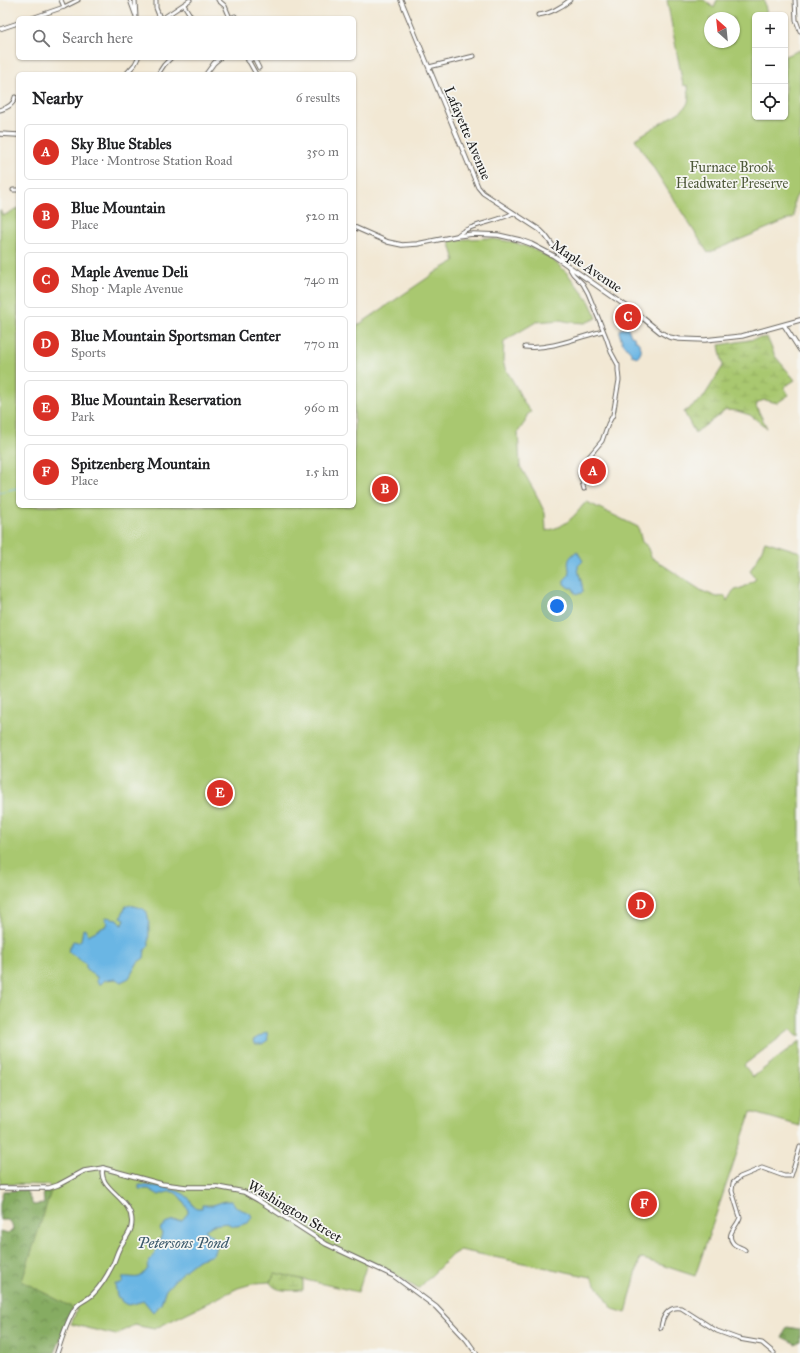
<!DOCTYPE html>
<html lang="en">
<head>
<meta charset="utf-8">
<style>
	:root { --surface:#fff; --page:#f6f6f6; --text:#202124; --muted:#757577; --line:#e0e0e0; --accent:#d93025 }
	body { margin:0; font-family:"IM FELL Great Primer",serif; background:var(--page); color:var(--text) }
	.controls { position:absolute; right:12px; top:12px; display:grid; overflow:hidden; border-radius:6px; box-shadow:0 1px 3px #0004 }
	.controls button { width:36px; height:36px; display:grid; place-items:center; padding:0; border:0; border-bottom:1px solid var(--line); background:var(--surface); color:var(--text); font:20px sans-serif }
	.compass { position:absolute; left:704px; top:12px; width:36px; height:36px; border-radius:50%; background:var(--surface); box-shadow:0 1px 3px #0004; rotate:333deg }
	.you { position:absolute; left:557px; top:606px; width:14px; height:14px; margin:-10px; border:3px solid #fff; border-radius:50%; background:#1a73e8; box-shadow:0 0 0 6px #1a73e833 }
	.badge { display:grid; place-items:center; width:26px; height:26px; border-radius:50%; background:var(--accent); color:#fff; font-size:13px; font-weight:700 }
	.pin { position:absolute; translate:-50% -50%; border:2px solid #fff; box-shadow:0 1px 4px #0006 }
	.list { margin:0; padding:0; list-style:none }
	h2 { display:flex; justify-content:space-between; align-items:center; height:52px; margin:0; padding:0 16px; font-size:17px }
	h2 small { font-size:13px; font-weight:400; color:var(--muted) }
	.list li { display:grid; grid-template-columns:26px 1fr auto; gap:12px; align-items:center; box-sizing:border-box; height:56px; margin:0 8px 8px; padding:0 8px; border:1px solid var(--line); border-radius:6px }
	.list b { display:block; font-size:15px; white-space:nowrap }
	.list p { margin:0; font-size:13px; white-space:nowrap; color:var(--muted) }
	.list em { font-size:13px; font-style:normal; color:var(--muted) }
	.icon { flex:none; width:22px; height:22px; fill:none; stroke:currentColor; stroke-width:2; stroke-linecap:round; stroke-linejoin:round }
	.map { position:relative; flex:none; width:800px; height:1353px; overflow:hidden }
	.search { position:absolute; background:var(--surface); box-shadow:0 1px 3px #0004; left:16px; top:16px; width:340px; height:44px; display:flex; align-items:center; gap:10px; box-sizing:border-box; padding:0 14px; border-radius:6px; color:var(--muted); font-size:15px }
	.panel { position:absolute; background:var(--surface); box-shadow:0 1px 3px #0004; left:16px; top:72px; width:340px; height:436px; border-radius:6px }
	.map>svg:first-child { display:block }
	.forest { fill:url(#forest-crowns); stroke:#51643f }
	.wetland { fill:url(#wetland-marsh); stroke:#627246 }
	.park { fill:#a9c870; stroke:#627246; fill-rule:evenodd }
	.water { fill:#6bb6e4; stroke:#446980 }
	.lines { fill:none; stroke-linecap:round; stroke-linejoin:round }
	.stream { stroke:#6bb6e4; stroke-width:1 }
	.minor-casing { stroke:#67635c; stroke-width:5 }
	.tertiary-casing { stroke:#67635c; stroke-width:5.5 }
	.minor { stroke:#fff; stroke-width:3 }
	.tertiary { stroke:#fff; stroke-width:3.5 }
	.labels { text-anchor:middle; stroke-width:3.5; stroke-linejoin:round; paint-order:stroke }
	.street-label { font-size:14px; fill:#1c1c1c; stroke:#f6f6f2 }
	.park-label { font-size:14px; fill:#4d5839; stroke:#f6f6f2 }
	.water-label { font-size:15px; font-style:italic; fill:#3c5a6c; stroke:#f6f6f2 }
</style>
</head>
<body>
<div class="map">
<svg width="800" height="1353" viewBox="0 0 800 1353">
	<defs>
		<pattern id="forest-crowns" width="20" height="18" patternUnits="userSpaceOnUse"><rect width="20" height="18" fill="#86ac62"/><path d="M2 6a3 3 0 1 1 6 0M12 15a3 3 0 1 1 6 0" fill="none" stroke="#6d8b50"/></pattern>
		<pattern id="wetland-marsh" width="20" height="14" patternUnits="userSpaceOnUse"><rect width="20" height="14" fill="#a9c870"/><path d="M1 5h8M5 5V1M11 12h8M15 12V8" fill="none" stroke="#91ab60"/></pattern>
	</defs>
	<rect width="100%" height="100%" fill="#f6f6f2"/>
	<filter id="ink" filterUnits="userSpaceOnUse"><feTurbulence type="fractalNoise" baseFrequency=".025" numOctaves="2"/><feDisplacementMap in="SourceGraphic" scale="8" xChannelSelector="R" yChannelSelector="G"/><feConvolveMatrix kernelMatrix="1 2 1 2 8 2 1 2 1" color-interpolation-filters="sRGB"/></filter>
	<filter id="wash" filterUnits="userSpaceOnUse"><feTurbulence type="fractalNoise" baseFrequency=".012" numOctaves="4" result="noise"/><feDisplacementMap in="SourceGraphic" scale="16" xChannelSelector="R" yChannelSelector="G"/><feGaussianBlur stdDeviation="0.9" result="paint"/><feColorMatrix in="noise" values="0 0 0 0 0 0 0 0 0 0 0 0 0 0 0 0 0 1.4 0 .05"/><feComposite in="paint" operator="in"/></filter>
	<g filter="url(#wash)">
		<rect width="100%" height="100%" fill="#f2e8d4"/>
		<g class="forest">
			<polygon points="26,1190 33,1205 44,1204 43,1192 51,1191 73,1308 55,1353 0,1353 0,1231 8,1233 13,1230 12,1225 8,1220 0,1220 0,1204 3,1191"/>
			<polygon points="787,1327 799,1329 800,1328 800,1341 796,1344 782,1337"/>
		</g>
		<g class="wetland">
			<polygon points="767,337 775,356 795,380 784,387 789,395 777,403 765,400 758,402 756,406 767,428 750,415 737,411 726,410 695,433 684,412 703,398 723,366 719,345"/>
			<path d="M269 1266 303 1280V1290C284 1291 264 1293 269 1266Z"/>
		</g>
		<g class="park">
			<path d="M667 0H704L714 8 717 0H764L767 15H755V117H785V56L800 50V190L794 201V217L708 253 635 139 681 111C691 103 689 98 688 86L683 85ZM710 18H734V42H710Z"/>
			<path d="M18 208V506H354V328L439 270 455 261 449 240 487 238 513 242 531 248 552 259 567 273 589 301 597 318 585 323 570 322 560 320 536 322 504 341 503 361 505 368 514 383 524 403 531 412 527 415 525 422 518 432 520 466 535 492 545 513 546 531C566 526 572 519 584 504L587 502 638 527 642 542 647 546 651 557 702 591 717 597 725 596 727 601 733 591 744 587 756 579 750 571 760 554 765 541 800 552V1036H797L791 1029 744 1065 753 1077 800 1041V1126L751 1112 695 1276 640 1258 626 1313 613 1309 591 1277 460 1250 452 1255 418 1289 395 1274 368 1260 358 1292 275 1273 270 1282 255 1283 238 1288 154 1329 134 1325 116 1335 71 1324 77 1310 22 1281 51 1191 49 1185 0 1184V210L3 216Z"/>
		</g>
		<g class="water">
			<path d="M628 328 631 336 634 337 635 341H637C642 347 643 351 638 357L631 355V352L622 342 619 332 620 329Z"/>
			<path d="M577 551 583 561 578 566C578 575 583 583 583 592L579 594 575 593 573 588H569L564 584V580L570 574C567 561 567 559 577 551Z"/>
			<path d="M129 905C133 906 141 907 145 910 151 914 148 938 149 945L145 950 144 958 138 962 129 978 121 982 116 979 105 980 101 984H99L97 981V977L86 969V964L68 951 73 941 78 942 81 940 83 929 86 930 88 935 106 926 108 923 105 920 106 917 117 919 121 925 123 924 125 919 121 917 126 906Z"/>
			<polygon points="267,1032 268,1040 262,1044 254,1044 253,1040"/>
			<path d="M139 1185C156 1186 188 1187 193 1206L197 1208H202V1205H213L225 1201H232L237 1208 250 1213 252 1217 248 1223 237 1226H232L227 1223 213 1225 205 1230 214 1237 216 1243 215 1250 213 1255 198 1260 179 1275 165 1291 161 1304 154 1312 152 1311 144 1301 129 1305 122 1302 120 1298 117 1297 115 1284H121L123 1282V1277C136 1276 139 1282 148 1268L147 1266 158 1247 162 1233 160 1231 161 1227 170 1221 182 1220 188 1213C188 1208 186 1206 183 1201 175 1190 172 1190 159 1195L149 1189H139Z"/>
		</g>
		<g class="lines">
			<polyline class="stream" points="0,492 17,488 18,490"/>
		</g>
	</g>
	<g filter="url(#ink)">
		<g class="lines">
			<g class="minor-casing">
				<g id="minor">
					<polyline points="61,0 64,7"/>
					<polyline points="130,0 135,14"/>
					<polyline points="135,0 136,18"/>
					<polyline points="156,0 156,8 160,18"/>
					<polyline points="218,0 225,6 230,18"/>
					<polyline points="795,0 796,20 800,31"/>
					<polyline points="184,5 192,18"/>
					<path d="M538 15C549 14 562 7 570 0"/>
					<polyline points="32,18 64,7 78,0"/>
					<polyline points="163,18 190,0"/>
					<polyline points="230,18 235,16 235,18"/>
					<polyline points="0,29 18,23"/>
					<polyline points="247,58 256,74"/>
					<polyline points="248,61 254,58 259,68"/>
					<polyline points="429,67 474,56"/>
					<polyline points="126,74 135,64 138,58"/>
					<polyline points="158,74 164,65 171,58"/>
					<polyline points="206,74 214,63 220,58"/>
					<path d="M0 110C7 108 14 105 15 97"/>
					<polyline points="13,190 18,190"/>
					<path d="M457 236C466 225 501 221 513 213"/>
					<polyline points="568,266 573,274 583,284 588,293 606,337 611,352 618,365 618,370 619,380 613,415 608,424 602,441 586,460 581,468 580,474 584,489"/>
					<path d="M525 347C550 350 579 337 603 331"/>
					<path d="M745 1250C742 1247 736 1247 733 1243 725 1234 738 1226 740 1217L732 1191 733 1183 740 1177 762 1168 784 1176H791L792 1173 800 1147"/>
					<path d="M661 1328C662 1317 668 1306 681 1308L717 1331 739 1339 762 1343 774 1353"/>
				</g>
			</g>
			<g class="tertiary-casing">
				<g id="tertiary">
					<polyline points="401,0 478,187 483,193 540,230 545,235 565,262"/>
					<polyline points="0,134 18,135"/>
					<polyline points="354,227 388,242 402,245 417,244 457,236 473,234 498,235 520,240 531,244 554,256 639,315 660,332 669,337 679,339 705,340 742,336 800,320"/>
					<polyline points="784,325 800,350"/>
					<polyline points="0,1188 49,1188 58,1185 84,1171 103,1168 162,1184 186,1187 217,1187 244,1192 258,1200 326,1244 394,1276 436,1307 466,1339 476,1353"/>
					<path d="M57 1353C62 1338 67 1320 76 1307 80 1301 88 1300 93 1294 100 1287 107 1276 112 1266 115 1261 116 1255 119 1249 122 1242 129 1236 131 1228 138 1198 96 1191 103 1168"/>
				</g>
			</g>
			<use href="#minor" class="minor"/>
			<use href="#tertiary" class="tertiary"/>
		</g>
	</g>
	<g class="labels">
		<g class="street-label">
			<text transform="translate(468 133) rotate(67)" y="5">Lafayette Avenue</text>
			<text transform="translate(587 266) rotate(34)" y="5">Maple Avenue</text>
			<text transform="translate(295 1211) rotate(31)" y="5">Washington Street</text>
		</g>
		<g class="park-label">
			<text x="732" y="172">Furnace Brook<tspan x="732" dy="16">Headwater Preserve</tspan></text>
		</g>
		<g class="water-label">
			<text x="183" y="1248">Petersons Pond</text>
		</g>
	</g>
</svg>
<div class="controls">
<button>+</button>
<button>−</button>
<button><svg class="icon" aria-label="locate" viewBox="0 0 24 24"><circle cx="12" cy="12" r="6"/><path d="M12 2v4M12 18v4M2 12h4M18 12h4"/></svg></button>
</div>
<svg class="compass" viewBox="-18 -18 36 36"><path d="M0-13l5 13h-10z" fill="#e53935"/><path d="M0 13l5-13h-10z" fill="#757577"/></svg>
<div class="you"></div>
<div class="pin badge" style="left:593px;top:471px">A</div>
<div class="pin badge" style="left:385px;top:489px">B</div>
<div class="pin badge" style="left:628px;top:317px">C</div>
<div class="pin badge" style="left:641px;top:905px">D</div>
<div class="pin badge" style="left:220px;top:793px">E</div>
<div class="pin badge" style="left:644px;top:1204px">F</div>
<div class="search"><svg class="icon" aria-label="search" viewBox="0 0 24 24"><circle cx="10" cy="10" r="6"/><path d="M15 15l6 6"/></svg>Search here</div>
<section class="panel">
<h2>Nearby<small>6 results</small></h2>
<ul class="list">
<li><span class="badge">A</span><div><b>Sky Blue Stables</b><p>Place · Montrose Station Road</p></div><em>350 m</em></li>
<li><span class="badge">B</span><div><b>Blue Mountain</b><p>Place</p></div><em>520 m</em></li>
<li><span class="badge">C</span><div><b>Maple Avenue Deli</b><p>Shop · Maple Avenue</p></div><em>740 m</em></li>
<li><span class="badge">D</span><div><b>Blue Mountain Sportsman Center</b><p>Sports</p></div><em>770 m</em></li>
<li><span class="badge">E</span><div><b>Blue Mountain Reservation</b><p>Park</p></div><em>960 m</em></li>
<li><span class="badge">F</span><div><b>Spitzenberg Mountain</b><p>Place</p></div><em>1.5 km</em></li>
</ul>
</section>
</div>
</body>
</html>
